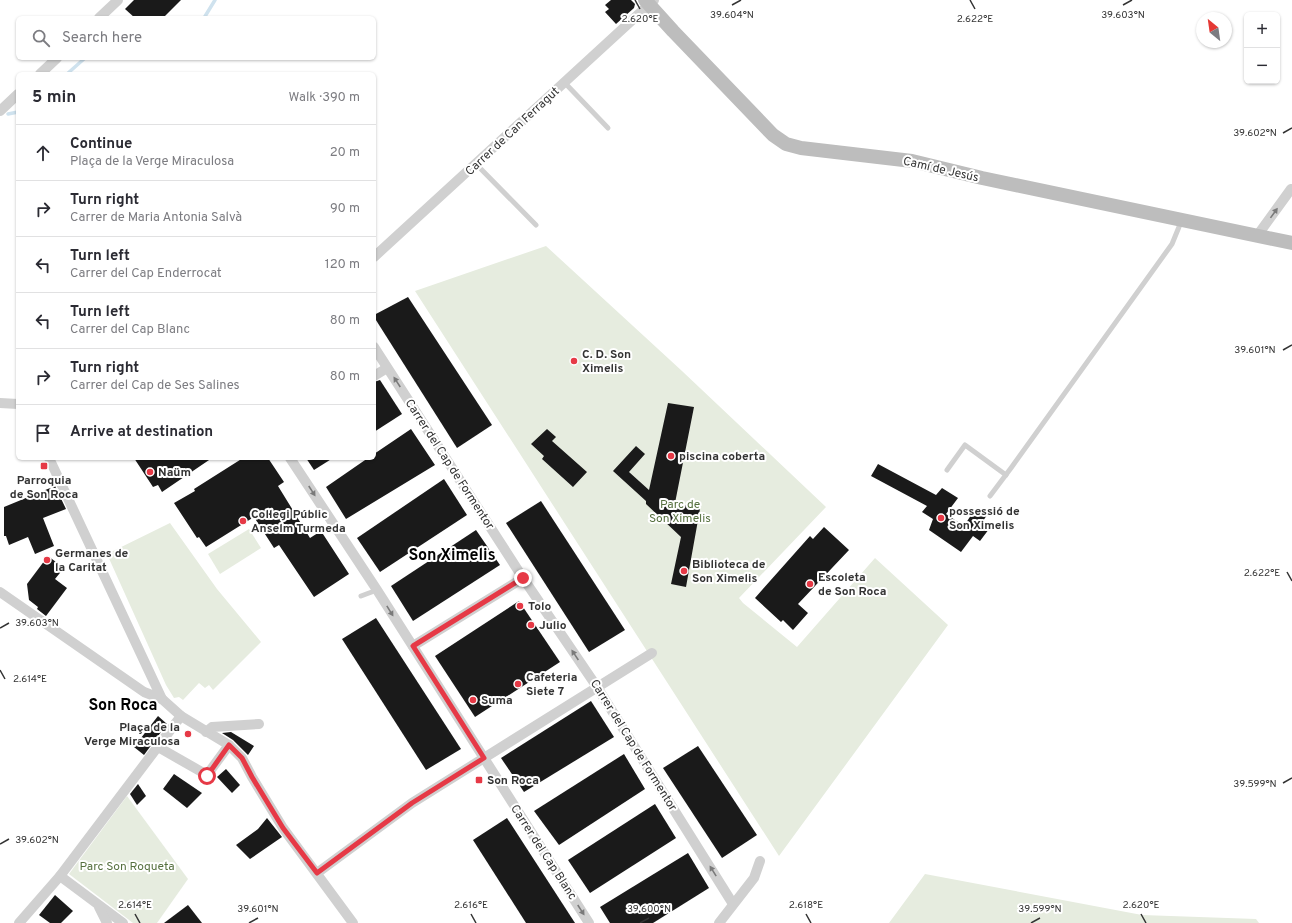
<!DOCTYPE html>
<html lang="en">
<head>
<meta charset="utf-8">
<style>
	:root { --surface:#fff; --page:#f2f2f3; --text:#2b2b33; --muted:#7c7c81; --line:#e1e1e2 }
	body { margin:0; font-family:Overpass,sans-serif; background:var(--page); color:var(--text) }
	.controls { position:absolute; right:12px; top:12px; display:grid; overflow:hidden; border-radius:6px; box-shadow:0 1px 3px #0004 }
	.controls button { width:36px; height:36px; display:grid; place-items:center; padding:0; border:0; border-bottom:1px solid var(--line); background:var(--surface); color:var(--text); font:20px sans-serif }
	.compass { position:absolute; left:1196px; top:12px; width:36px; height:36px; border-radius:50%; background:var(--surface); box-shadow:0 1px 3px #0004; rotate:331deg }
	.stop { position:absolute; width:12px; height:12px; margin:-9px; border:3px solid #e63946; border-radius:50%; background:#fff }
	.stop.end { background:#e63946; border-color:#fff; box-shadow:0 1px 4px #0008 }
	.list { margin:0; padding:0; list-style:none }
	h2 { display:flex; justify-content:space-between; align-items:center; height:52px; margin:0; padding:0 16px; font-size:17px }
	h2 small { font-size:13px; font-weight:400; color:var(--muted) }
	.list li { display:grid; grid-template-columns:26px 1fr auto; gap:12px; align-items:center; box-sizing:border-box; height:56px; padding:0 16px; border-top:1px solid var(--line) }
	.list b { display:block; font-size:15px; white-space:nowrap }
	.list p { margin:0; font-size:13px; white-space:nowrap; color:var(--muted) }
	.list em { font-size:13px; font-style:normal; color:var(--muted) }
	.icon { flex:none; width:22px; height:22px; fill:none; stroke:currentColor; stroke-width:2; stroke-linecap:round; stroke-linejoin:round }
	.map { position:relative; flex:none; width:1292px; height:923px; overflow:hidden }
	.search { position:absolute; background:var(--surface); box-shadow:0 1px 3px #0004; left:16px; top:16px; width:360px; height:44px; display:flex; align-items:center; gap:10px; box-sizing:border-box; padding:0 14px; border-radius:6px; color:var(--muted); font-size:15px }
	.panel { position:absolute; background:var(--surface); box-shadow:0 1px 3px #0004; left:16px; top:72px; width:360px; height:388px; border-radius:6px }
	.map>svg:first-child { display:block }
	.green { fill:#e6ecdf }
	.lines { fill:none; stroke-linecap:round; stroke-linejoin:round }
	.stream { stroke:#cfe2ee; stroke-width:3.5 }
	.building { fill:#1a1a1a }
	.lane { stroke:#d0d0d0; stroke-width:5 }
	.street { stroke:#d0d0d0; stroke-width:10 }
	.secondary { stroke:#bdbdbd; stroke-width:14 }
	.oneway { fill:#7a7a7a }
	.route { stroke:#e63946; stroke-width:5 }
	.ticks { fill:none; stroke:#333; stroke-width:1.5 }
	.poi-dot { fill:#e63946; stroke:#fff; stroke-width:1.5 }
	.labels { text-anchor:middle; stroke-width:4; stroke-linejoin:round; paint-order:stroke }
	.street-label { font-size:12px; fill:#333; stroke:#fff }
	.poi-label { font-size:12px; font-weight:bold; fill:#333; stroke:#fff; text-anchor:start }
	.park-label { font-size:12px; fill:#56703f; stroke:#fff }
	.district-label { font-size:16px; font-weight:bold; fill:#000; stroke:#fff }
	.ticks-label { font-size:10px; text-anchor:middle; fill:#333; stroke:#fff; stroke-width:4; stroke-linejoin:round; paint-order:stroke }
</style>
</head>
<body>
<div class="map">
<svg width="1292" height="923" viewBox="0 0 1292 923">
	<rect width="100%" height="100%" fill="#fff"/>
	<g class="green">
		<polygon points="546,246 682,371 826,507 739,598 743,603 797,647 875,558 948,625 779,856 415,291"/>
		<polygon points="170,523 217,589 261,642 213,690 209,685 205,688 199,683 183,700 179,697 174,698 166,685 107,554"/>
		<polygon points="249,529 261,548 220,574 208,554"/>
		<polygon points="127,796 188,879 157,923 133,923 69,874"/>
		<polygon points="925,874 1142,915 1256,919 1259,923 889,923"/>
	</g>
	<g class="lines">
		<g class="stream">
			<polyline points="204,18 215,0"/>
			<polyline points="67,74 85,58"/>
			<polyline points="8,114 18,112"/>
		</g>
	</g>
	<g class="building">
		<polygon points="134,0 181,0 163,18 135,18 125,9"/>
		<polygon points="611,0 631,0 635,4 634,8 616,24 605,12 609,9 605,5"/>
		<polygon points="408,297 492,425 457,448 374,317 374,315"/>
		<polygon points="380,380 402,414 374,432 374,382"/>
		<polygon points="668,403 694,407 675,503 700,509 686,587 671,584 681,537 646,504 646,501 613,471 636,446 645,454 629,472 649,490"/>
		<polygon points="411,429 435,465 346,519 326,487 368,458 374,458 374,454"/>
		<polygon points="547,429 556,437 552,441 587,472 573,487 542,459 544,456 531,444"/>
		<polygon points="134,458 212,458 162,492 158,485 153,487"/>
		<polygon points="243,458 268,458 284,482 278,486 310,538 321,531 349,574 314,597 279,545 274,548 254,517 206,547 199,537 197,538 174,503 195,491 194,489"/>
		<polygon points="306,458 333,458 314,470"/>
		<polygon points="878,464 936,495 942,488 958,498 946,514 964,526 975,509 987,515 981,524 989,529 980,541 973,536 961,552 929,530 933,519 922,512 927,506 871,476"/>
		<polygon points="444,479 467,515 380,572 357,538"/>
		<polygon points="55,486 66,509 43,518 54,546 35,554 28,537 9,545 6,536 4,536 4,507"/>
		<polygon points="541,501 625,630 589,652 506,523"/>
		<polygon points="824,527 849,550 798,604 808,613 793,630 783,620 781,622 755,598 810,536 813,539"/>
		<polygon points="476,530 500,565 413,621 391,586"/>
		<polygon points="48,556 64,568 55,579 67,588 46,616 37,609 38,607 29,600 27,584"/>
		<polygon points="519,601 560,662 475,717 435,656"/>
		<polygon points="376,618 461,749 426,770 342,639"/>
		<polygon points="591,701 614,737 524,792 501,758"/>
		<polygon points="158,716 167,724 144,755 134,747"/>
		<polygon points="231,732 254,746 248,755 233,740 222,733"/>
		<polygon points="698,746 757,835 722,858 663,768"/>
		<polygon points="624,754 645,789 559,845 534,811"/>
		<polygon points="226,769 240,785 232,793 217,777"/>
		<polygon points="174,774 202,793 187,808 163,789"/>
		<polygon points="138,784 146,796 137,805 130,794"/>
		<polygon points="655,804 676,838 590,893 568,860"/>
		<polygon points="267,818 282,837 250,859 236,845 258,829"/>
		<polygon points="507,818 575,923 526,923 473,840"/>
		<polygon points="688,853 709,888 653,923 610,923 600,907"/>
		<polygon points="55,895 73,911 61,923 50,923 39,915"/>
		<polygon points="188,905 202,923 164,923"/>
	</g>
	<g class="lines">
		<g class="lane">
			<polyline points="564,82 608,128"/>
			<polyline points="476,164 536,225"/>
			<polyline points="947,470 965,445 1006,475"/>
			<polyline points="990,496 1011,468 1172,244 1181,222"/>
			<polyline points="361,596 377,590"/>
		</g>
		<g class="street">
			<polyline points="99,18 118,0"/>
			<polyline points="40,74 57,58"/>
			<polyline points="0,111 18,94"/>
			<polyline points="1257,236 1291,189"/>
			<polyline points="374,257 654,0"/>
			<polyline points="374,347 523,578 597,687 733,904"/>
			<polyline points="374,376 387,368"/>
			<polyline points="0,403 18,404"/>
			<polyline points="49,458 162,699 181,716 229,745 242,758 252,777 283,828 353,923"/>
			<polyline points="290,458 377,590 589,923"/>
			<polyline points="0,592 144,692 162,699"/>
			<polyline points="413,646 523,578"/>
			<polyline points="206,732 212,727 259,724"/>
			<polyline points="158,747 207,775 229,745"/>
			<polyline points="317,873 412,803 652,653"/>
			<polyline points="60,876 123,923"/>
			<polyline points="99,907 107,923"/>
			<polyline points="19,923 60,876 181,716"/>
			<polyline points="719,923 754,878 760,861"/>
		</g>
		<polyline class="secondary" points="645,0 673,31 773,135 786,144 801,148 912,161 982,178 1292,243"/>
	</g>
	<defs><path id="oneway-solid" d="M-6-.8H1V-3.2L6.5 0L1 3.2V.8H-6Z"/></defs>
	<g class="oneway">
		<use href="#oneway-solid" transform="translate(1274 213) rotate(-54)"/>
		<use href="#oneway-solid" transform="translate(397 382) rotate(-123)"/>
		<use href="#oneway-solid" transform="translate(312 491) rotate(57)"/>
		<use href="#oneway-solid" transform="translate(390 611) rotate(58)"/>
		<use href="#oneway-solid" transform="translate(575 655) rotate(-124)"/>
		<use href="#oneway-solid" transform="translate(713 871) rotate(-122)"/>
		<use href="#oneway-solid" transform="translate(581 910) rotate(57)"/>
	</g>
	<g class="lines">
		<polyline class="route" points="207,776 229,745 242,758 252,777 283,828 317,873 412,803 484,758 413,646 523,578"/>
	</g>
	<path class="ticks" d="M635 0 640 9M970 0 975 9M732 5 741 0M1123 5 1132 0M1283 133 1292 128M1283 350 1292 345M1287 572 1292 581M0 628 9 623M0 670 5 679M1283 783 1292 778M0 844 9 839M135 914 140 923M471 914 476 923M806 914 811 923M1141 914 1146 923M249 923 258 918M640 923 649 918M1031 923 1040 918"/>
	<g class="poi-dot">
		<circle cx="574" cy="361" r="4"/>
		<circle cx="671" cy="456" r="4"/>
		<rect x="40" y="462" width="8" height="8" rx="2"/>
		<circle cx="150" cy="472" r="4"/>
		<circle cx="941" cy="518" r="4"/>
		<circle cx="243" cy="521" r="4"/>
		<circle cx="47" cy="560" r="4"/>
		<circle cx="684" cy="571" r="4"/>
		<circle cx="810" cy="584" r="4"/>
		<circle cx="520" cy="606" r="4"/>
		<circle cx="531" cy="625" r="4"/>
		<circle cx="518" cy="684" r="4"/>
		<circle cx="473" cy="700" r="4"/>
		<circle cx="188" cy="734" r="4"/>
		<rect x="475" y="776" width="8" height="8" rx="2"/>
	</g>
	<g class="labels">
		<g class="street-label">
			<text transform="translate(512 131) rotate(-43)" y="4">Carrer de Can Ferragut</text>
			<text transform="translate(941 169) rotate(13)" y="4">Camí de Jesús</text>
			<text transform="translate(450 464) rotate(57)" y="4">Carrer del Cap de Formentor</text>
			<text transform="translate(634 745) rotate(58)" y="4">Carrer del Cap de Formentor</text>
			<text transform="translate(544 852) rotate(57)" y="4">Carrer del Cap Blanc</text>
		</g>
		<g class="poi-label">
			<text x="582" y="358">C. D. Son<tspan x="582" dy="14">Ximelis</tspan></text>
			<text x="679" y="460">piscina coberta</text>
			<text x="158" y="476">Naüm</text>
			<text x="44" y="484" text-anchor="middle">Parroquia<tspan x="44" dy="14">de Son Roca</tspan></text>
			<text x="949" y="515">possessió de<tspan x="949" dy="14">Son Ximelis</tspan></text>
			<text x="251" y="518">Col·legi Públic<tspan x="251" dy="14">Anselm Turmeda</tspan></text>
			<text x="55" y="557">Germanes de<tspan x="55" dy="14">la Caritat</tspan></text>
			<text x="692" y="568">Biblioteca de<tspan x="692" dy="14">Son Ximelis</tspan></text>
			<text x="818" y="581">Escoleta<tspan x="818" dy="14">de Son Roca</tspan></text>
			<text x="528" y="610">Tolo</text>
			<text x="539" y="629">Julio</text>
			<text x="526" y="681">Cafeteria<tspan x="526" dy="14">Siete 7</tspan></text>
			<text x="481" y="704">Suma</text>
			<text x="180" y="731" text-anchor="end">Plaça de la<tspan x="180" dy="14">Verge Miraculosa</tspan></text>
			<text x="487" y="784">Son Roca</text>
		</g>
		<g class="park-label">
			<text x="680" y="508">Parc de<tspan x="680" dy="14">Son Ximelis</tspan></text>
			<text x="127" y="870">Parc Son Roqueta</text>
		</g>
		<g class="district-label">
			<text x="452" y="560">Son Ximelis</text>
			<text x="123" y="710">Son Roca</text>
		</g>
	</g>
	<g class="ticks-label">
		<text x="732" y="18">39.604°N</text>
		<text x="1123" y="18">39.603°N</text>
		<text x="640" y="22">2.620°E</text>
		<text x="975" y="22">2.622°E</text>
		<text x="1255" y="136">39.602°N</text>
		<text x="1255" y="353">39.601°N</text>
		<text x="1262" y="576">2.622°E</text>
		<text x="37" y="626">39.603°N</text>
		<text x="30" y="682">2.614°E</text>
		<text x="1255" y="787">39.599°N</text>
		<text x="37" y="843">39.602°N</text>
		<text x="135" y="908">2.614°E</text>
		<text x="471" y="908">2.616°E</text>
		<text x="806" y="908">2.618°E</text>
		<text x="1141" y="908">2.620°E</text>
		<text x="258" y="912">39.601°N</text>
		<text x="649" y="912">39.600°N</text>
		<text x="1040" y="912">39.599°N</text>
	</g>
</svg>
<div class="controls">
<button>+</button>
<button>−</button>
</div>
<svg class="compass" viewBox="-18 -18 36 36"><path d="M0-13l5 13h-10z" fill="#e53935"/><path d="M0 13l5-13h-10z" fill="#7c7c81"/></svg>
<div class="stop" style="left:207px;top:776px"></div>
<div class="stop end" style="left:523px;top:578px"></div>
<div class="search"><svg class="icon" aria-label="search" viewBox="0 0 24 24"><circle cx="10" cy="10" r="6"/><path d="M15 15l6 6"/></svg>Search here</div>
<section class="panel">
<h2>5 min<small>Walk · 390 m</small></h2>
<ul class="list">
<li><svg class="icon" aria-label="ahead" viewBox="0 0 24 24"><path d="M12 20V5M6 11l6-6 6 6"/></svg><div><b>Continue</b><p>Plaça de la Verge Miraculosa</p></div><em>20 m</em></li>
<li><svg class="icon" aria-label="right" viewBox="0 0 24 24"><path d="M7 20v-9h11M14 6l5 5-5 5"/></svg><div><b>Turn right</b><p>Carrer de Maria Antonia Salvà</p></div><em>90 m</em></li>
<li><svg class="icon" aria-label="left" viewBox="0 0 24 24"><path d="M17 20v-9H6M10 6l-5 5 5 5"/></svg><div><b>Turn left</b><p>Carrer del Cap Enderrocat</p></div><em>120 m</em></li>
<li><svg class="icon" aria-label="left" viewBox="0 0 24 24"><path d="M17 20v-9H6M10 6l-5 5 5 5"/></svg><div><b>Turn left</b><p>Carrer del Cap Blanc</p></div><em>80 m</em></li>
<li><svg class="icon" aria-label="right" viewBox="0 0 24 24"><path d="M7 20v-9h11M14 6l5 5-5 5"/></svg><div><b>Turn right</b><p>Carrer del Cap de Ses Salines</p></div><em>80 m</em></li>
<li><svg class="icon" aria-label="arrive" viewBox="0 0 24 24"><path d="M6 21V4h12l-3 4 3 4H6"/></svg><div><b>Arrive at destination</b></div></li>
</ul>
</section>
</div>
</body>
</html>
